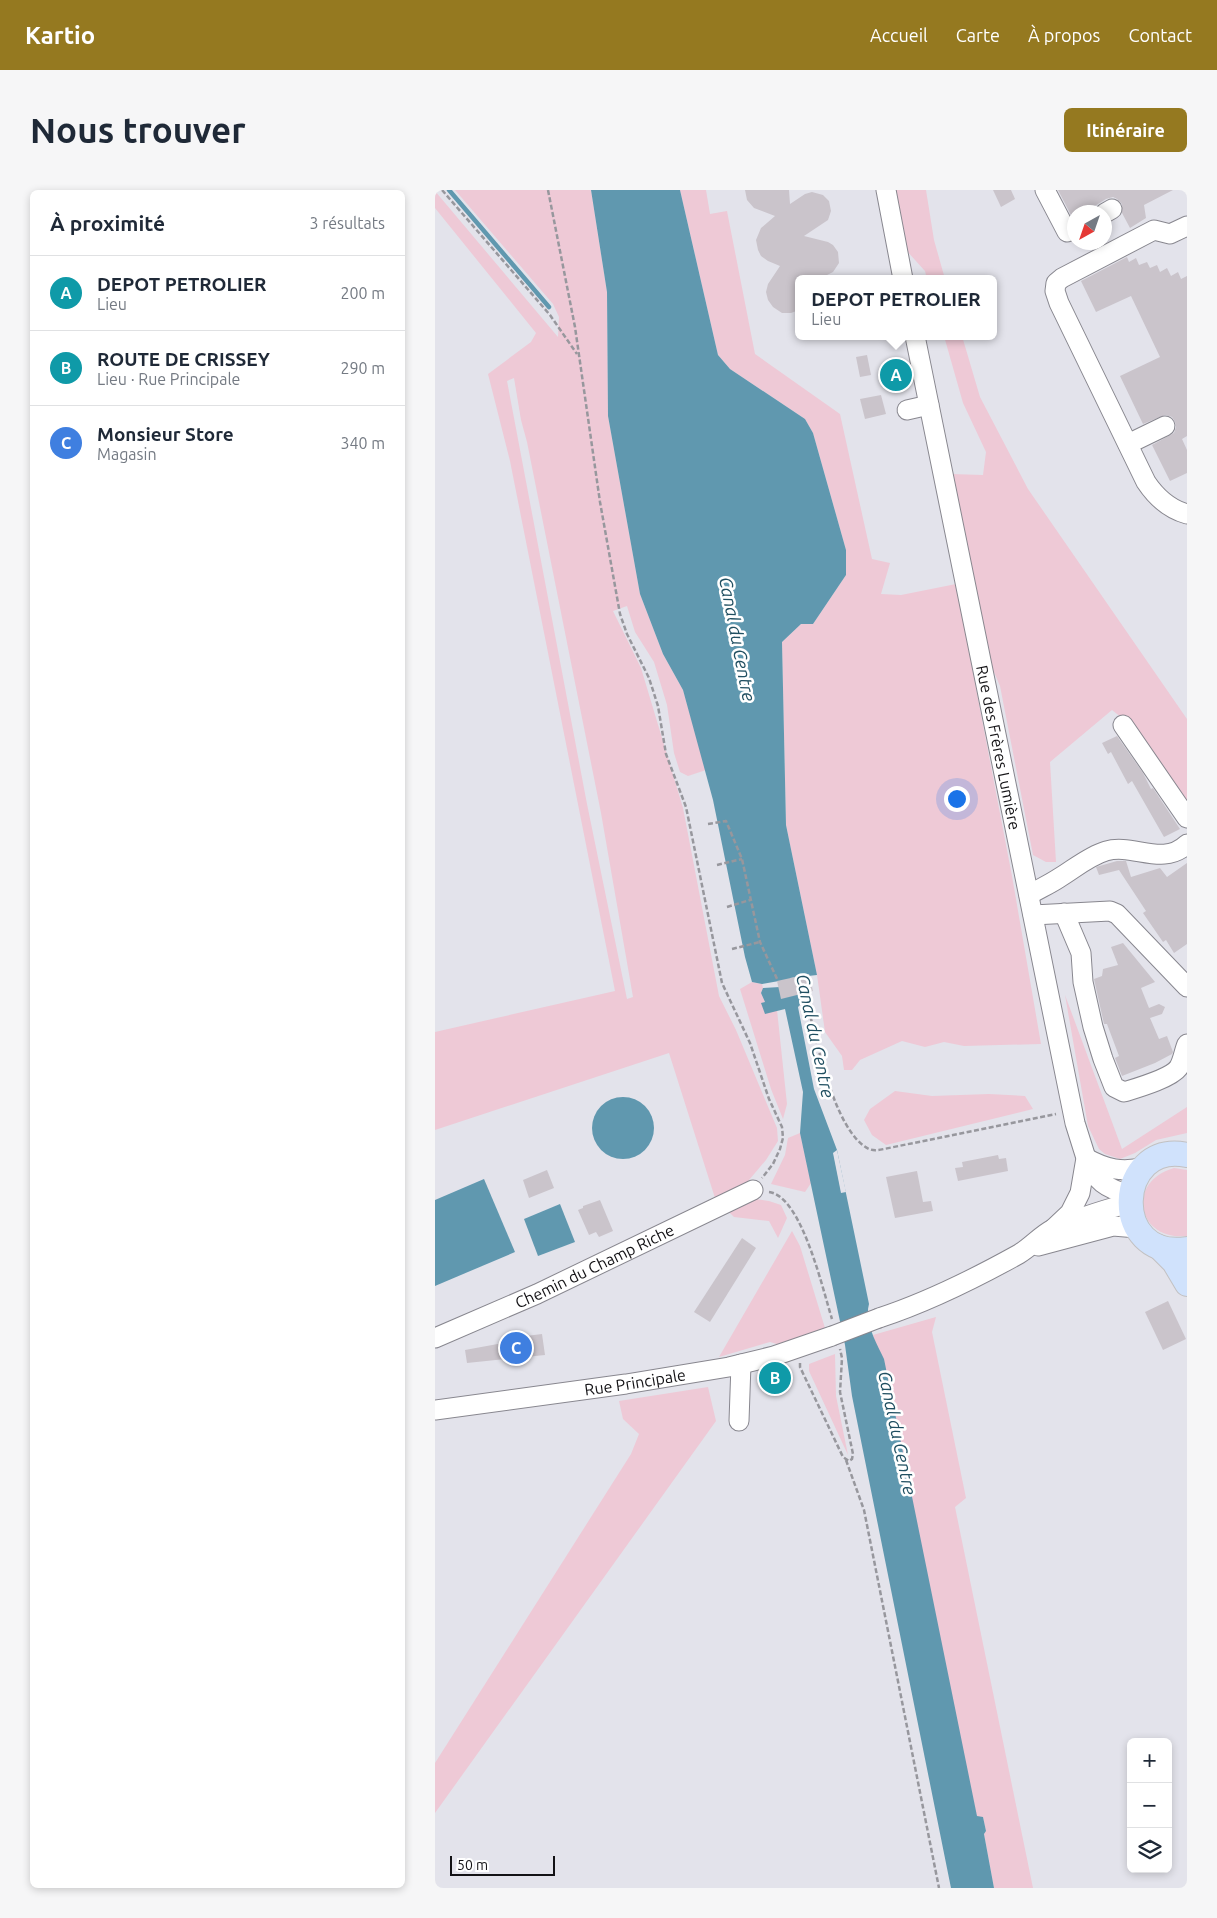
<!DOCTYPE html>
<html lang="fr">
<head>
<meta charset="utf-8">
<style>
	:root { --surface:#fff; --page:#f6f6f7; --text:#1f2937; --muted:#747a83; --line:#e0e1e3; --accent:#957920 }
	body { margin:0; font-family:Ubuntu,sans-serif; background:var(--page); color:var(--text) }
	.controls { position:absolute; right:15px; bottom:15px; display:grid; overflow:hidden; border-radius:8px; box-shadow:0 2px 8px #0003 }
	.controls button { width:45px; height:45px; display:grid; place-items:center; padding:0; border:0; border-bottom:1px solid var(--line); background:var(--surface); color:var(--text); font:25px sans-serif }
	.compass { position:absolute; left:632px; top:15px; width:45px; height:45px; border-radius:50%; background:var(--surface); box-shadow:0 2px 8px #0003; rotate:220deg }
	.scale { position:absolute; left:15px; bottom:12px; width:105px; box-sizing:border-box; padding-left:5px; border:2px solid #131215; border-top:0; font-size:14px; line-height:18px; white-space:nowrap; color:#131215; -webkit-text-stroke:4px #fff; paint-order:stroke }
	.you { position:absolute; left:521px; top:608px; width:18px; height:18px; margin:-12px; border:4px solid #fff; border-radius:50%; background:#1a73e8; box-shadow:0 0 0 8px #1a73e833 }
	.badge { display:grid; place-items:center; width:32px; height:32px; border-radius:50%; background:var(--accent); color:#fff; font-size:16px; font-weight:700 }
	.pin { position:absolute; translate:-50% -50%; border:2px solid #fff; box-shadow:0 1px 5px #0006 }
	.popup { position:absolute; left:360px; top:85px; width:202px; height:65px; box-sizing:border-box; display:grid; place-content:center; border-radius:8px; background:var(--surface); filter:drop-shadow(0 1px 4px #0005); font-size:16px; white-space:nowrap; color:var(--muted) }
	.popup b { font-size:19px; color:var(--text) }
	.popup::after { content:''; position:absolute; left:50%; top:100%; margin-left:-10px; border:10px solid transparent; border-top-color:var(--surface) }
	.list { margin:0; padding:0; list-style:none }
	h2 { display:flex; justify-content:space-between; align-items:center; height:65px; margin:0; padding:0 20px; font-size:21px }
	h2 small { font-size:16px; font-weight:400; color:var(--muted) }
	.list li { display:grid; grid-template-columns:32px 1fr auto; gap:15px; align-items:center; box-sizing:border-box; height:75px; padding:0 20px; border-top:1px solid var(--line) }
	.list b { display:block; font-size:19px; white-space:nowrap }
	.list p { margin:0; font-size:16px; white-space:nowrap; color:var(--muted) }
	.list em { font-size:16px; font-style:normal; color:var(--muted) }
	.icon { flex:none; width:28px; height:28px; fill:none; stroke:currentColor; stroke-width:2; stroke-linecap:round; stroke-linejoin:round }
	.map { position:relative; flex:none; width:752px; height:1698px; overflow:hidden; border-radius:8px }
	header { display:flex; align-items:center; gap:30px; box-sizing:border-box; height:70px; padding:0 25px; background:var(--accent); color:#fff }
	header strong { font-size:24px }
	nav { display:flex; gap:28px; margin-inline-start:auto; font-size:18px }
	.intro { display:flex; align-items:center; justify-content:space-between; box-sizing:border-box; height:120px; padding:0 30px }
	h1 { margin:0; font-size:35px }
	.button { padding:12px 22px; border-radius:8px; background:var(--accent); color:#fff; font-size:18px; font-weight:700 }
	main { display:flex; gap:30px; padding:0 30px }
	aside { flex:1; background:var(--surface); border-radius:8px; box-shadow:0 2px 8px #0003 }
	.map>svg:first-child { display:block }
	.green { fill:#eec9d6; fill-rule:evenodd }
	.water { fill:#6098af }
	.pier { fill:#e3e3eb }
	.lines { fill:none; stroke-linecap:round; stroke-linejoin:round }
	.stream { stroke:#6098af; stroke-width:4.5 }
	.building { fill:#cac4cb }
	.minor-casing { stroke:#88878f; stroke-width:21 }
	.major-casing { stroke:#c2c1c2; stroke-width:26 }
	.path { stroke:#97979d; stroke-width:2.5; stroke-dasharray:5 2.5; stroke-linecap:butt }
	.minor { stroke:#fff; stroke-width:19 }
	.major { stroke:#d0e2fc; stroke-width:24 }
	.minor-bridge-casing { stroke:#88878f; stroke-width:21; stroke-linecap:butt }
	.minor-bridge { stroke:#fff; stroke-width:19 }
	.labels { text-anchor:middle; stroke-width:5; stroke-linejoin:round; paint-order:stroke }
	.street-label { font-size:16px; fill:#131215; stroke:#fff }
	.water-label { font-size:18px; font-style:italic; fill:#204f61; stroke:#fff }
</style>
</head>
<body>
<header>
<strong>Kartio</strong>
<nav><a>Accueil</a><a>Carte</a><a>À propos</a><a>Contact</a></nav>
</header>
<div class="intro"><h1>Nous trouver</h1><a class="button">Itinéraire</a></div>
<main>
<aside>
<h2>À proximité<small>3 résultats</small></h2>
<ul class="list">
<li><span class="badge" style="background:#0f9aa8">A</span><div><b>DEPOT PETROLIER</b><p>Lieu</p></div><em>200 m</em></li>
<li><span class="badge" style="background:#0f9aa8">B</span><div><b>ROUTE DE CRISSEY</b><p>Lieu · Rue Principale</p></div><em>290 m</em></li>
<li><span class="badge" style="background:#3f7fe0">C</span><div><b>Monsieur Store</b><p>Magasin</p></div><em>340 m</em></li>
</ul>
</aside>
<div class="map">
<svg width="752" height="1698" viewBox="0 0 752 1698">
	<rect width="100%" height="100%" fill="#e3e3eb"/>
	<g class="green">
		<path d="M20 0H156L172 102 173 226 205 404 228 464 248 500 271 580 253 586 245 582 239 563 232 515 219 472 200 442 192 416 178 421 206 478 248 618 284 806 301 840 342 938 343 951 331 970 309 996 280 1008 234 863 0 940V842L180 801 75 271 53 184 96 152 101 143 0 18V1L123 147 124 127 118 114ZM79 188 86 230 92 252 166 623 198 807 192 809 152 614 72 191Z"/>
		<polygon points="245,0 271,0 275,24 292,21 320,164 405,224 437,369 455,373 446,404 466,405 521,394 577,686 606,854 529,856 509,852 490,857 467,851 425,870 417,880 409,880 407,866 390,842 382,785 351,635 347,452 366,434 378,434 411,385 411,360 378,243 370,229 295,179 283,165"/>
		<polygon points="459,0 491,0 499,50 510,89 492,89 490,81 471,60"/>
		<polygon points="509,146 527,146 545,207 593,299 752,529 752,620 687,528 677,520 615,572 621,672 611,672 598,665 565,496 553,468 516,284 548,285 551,262 528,213"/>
		<polygon points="317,792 327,794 328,798 326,803 330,812 327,813 330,823 342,820 352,914 348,929 336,899 305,799"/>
		<polygon points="630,805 687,959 752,917 752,943 721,950 700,963 685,969 670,964 664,959 653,936"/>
		<polygon points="460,901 497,906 554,904 590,906 598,919 451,955 437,945 429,930 435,919"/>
		<polygon points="365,943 376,993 370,1002 336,994 350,965 353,948"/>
		<path d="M739 978 752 980V1046C702 1051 690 992 739 978Z"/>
		<polygon points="314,1008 334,1011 346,1015 352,1028 343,1048 334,1031 299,1027 290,1018"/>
		<polygon points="357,1041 365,1056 390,1138 349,1156 335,1152 284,1167"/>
		<polygon points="501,1127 497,1142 531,1308 520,1317 598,1698 559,1698 549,1644 551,1641 548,1627 542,1627 438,1145"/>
		<polygon points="400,1164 401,1206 413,1265 374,1181 374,1174"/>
		<polygon points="273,1197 281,1231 0,1623 0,1573 196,1264 204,1244 188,1229 184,1211"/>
	</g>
	<g class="water">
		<path d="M156 0H245L283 165 295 179 370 229 378 243 411 360V385L378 434H366L347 452 351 635 382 785 355 788 359 805 369 804 368 812 363 817 379 899 402 960 434 1114C429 1132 441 1152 449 1169L542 1626 548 1627 551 1641 549 1644 559 1698H516L417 1206 410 1155 365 943 368 902 350 819 330 824 326 813 330 812 326 803 328 798 345 797 344 791 327 794 317 792 310 767 278 610 248 500 228 464 205 404 173 226 172 102Z"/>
		<circle cx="188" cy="938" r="31"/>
		<polygon points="49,989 80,1062 0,1096 0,1010"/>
		<polygon points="125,1014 140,1052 103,1066 89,1029"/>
	</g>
	<polygon class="pier" points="402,960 411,1002 406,1003 398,963"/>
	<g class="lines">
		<polyline class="stream" points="14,0 114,117"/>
	</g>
	<g class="building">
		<polygon points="310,0 354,0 355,14 370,4 377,2 388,5 394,11 396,21 393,30 369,46 393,52 398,55 403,62 404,73 398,82 392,85 364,89 364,120 356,123 347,123 338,117 333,110 331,102 333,94 345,76 333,71 326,66 323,60 321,50 326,38 340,26 319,18 312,10"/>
		<polygon points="558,0 576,0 580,9 566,17"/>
		<polygon points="623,0 738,0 709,15 711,28 695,38 687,23 687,14 682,9 678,7 671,9 650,22 640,22 640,27 637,27"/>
		<polygon points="692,67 694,72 701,68 704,75 712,72 715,78 722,75 725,82 732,78 736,86 743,82 746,89 752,86 752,246 747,249 752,260 752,283 735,291 717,255 739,243 741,237 740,232 737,227 730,225 708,234 685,186 725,167 696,106 661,122 646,91"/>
		<polygon points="432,165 436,185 425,187 421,167"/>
		<polygon points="446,205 451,224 430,229 425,209"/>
		<polygon points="682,546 708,583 716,599 718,598 745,639 729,647 697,591 693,594 676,562 673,564 667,553"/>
		<polygon points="682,671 691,671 696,687 725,678 732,687 752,673 752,754 739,763 731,750 728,752 708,723 711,721 684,680 664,685 661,677"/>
		<polygon points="688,753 720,792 706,798 714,818 724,814 730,817 727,824 715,828 724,849 732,846 738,862 737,864 720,873 687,886 680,868 684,866 672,834 669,834 659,789 667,786 668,779 683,775 676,757"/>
		<polygon points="374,784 378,801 346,809 342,791"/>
		<polygon points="563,965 564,969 571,968 573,981 523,991 520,978 528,977 527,972"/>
		<polygon points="112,980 119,998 94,1008 88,990"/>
		<polygon points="482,981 488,1012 496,1011 498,1021 460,1028 451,987"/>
		<polygon points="165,1010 178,1041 164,1047 161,1042 154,1045 143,1020 148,1018 148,1016"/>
		<polygon points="307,1048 321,1058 275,1132 259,1122"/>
		<polygon points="733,1111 751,1149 728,1160 710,1122"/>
		<polygon points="107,1144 110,1165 32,1173 30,1160 68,1153 68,1149"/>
	</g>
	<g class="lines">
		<g class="minor-casing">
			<g id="minor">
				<polyline points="451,0 468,89"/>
				<polyline points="610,0 632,42 640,38"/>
				<polyline points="670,23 677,19"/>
				<path d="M752 36 735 44 719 40 627 88 621 93 620 101 624 113 711 292C721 307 734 319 752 324"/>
				<path id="s1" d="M480 146 640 933 651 968 645 1003 635 1023 617 1040"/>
				<polyline points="472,220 494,215"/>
				<polyline points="693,254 730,236"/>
				<polyline points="688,535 752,628"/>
				<path d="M594 705C604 699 615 694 624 688 639 679 654 666 671 661 698 653 728 677 752 654"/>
				<path d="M629 723 646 763 648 792 658 837 668 869 679 897 689 902C702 898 737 888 744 877 748 870 749 861 752 854"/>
				<polyline points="598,725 675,721 682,724 752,797"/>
				<path d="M695 1005C670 998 661 992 651 968 671 979 687 983 710 977"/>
				<polyline points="603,1056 678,1036 702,1038"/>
				<path d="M444 1128C493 1112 539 1089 584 1064 596 1057 606 1045 618 1039 642 1028 669 1020 694 1013"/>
				<path id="s2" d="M0 1148 102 1104 318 1000"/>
				<path id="s3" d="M0 1220 191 1194 294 1177 339 1166 397 1146"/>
				<polyline points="304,1231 306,1174"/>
			</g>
		</g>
		<g class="major-casing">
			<g id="major">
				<path d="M752 965C680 950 674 1071 752 1059"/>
				<polyline points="724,1057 739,1072 752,1094"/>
			</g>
		</g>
		<g class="path">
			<polyline points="7,0 115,125 142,164"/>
			<polyline points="113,0 140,137 165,312 185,424 192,444 214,488 223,516 231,564 251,617 287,793 315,853 334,909 347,937 348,948 345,959 338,974 327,988"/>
			<polyline points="273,634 291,631 307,669 325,752 343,791"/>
			<polyline points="282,675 307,669"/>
			<polyline points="292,717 315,710"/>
			<polyline points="297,759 325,752"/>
			<path d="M372 812C381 848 399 942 434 959 439 961 444 960 449 959L621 924"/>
			<path d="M334 1002C367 1006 388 1101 397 1129"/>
			<polyline points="365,1173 365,1177 408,1267 414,1271 417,1269 418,1264 405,1202 407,1168 405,1159"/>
			<polyline points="411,1270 429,1320 504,1698"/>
		</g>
		<use href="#minor" class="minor"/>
		<use href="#major" class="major"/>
		<g class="minor-bridge-casing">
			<polyline id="minor-bridge" points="397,1146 444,1128"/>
		</g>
		<use href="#minor-bridge" class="minor-bridge"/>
	</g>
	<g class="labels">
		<g class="street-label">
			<text dy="6" stroke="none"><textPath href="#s1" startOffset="420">Rue des Frères Lumière</textPath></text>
			<text dy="6" stroke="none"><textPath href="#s2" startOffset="175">Chemin du Champ Riche</textPath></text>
			<text dy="6" stroke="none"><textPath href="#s3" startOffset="202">Rue Principale</textPath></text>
		</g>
		<g class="water-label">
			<text transform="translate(302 449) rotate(79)" y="6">Canal du Centre</text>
			<text transform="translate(380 846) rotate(78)" y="6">Canal du Centre</text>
			<text transform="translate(462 1243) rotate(78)" y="6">Canal du Centre</text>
		</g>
	</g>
</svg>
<div class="controls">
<button>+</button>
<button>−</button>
<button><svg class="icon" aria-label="layers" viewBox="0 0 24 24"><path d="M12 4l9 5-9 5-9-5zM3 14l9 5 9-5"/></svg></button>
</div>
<svg class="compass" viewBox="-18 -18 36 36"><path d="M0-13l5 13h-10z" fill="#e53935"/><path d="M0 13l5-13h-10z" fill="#747a83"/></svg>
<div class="scale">50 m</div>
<div class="you"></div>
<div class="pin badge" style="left:461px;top:185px;background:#0f9aa8">A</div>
<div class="popup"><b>DEPOT PETROLIER</b>Lieu</div>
<div class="pin badge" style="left:340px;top:1188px;background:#0f9aa8">B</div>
<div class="pin badge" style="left:81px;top:1158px;background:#3f7fe0">C</div>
</div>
</main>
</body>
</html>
